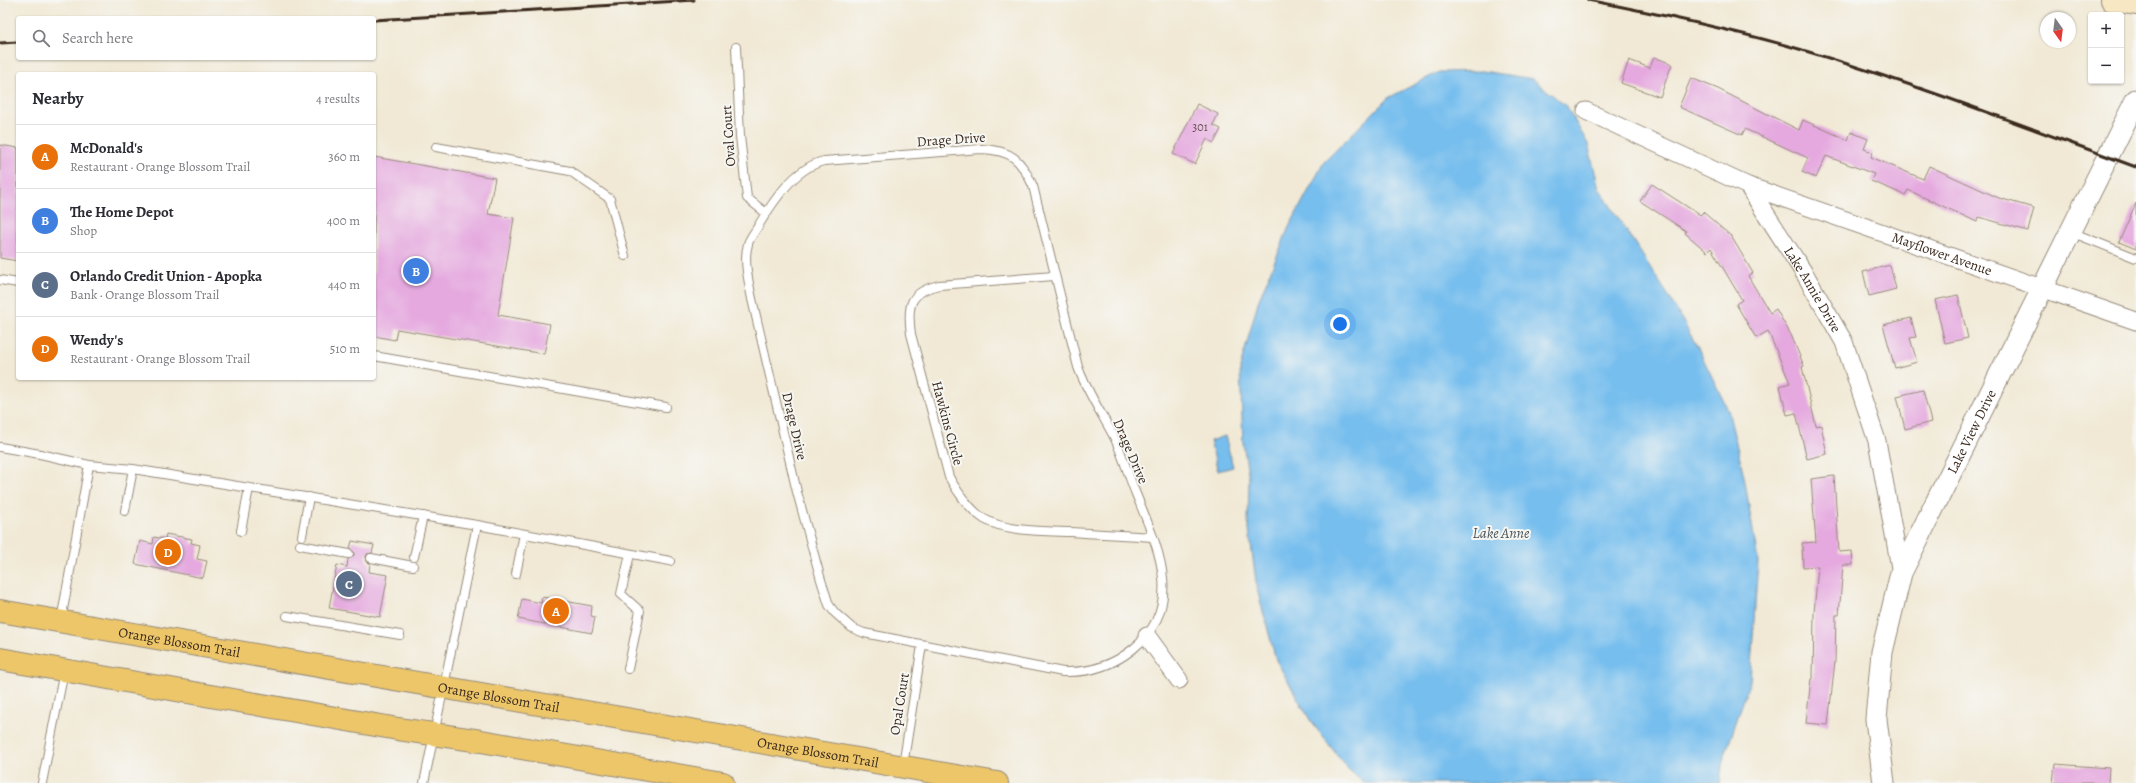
<!DOCTYPE html>
<html lang="en">
<head>
<meta charset="utf-8">
<style>
	:root { --surface:#fff; --page:#f2f2f3; --text:#2b2b33; --muted:#7c7c81; --line:#e1e1e2; --accent:#d93025 }
	body { margin:0; font-family:Alegreya,serif; background:var(--page); color:var(--text) }
	.controls { position:absolute; right:12px; top:12px; display:grid; overflow:hidden; border-radius:4px; box-shadow:0 1px 3px #0004 }
	.controls button { width:36px; height:36px; display:grid; place-items:center; padding:0; border:0; border-bottom:1px solid var(--line); background:var(--surface); color:var(--text); font:20px sans-serif }
	.compass { position:absolute; left:2040px; top:12px; width:36px; height:36px; border-radius:50%; background:var(--surface); box-shadow:0 1px 3px #0004; rotate:166deg }
	.you { position:absolute; left:1340px; top:324px; width:14px; height:14px; margin:-10px; border:3px solid #fff; border-radius:50%; background:#1a73e8; box-shadow:0 0 0 6px #1a73e833 }
	.badge { display:grid; place-items:center; width:26px; height:26px; border-radius:50%; background:var(--accent); color:#fff; font-size:13px; font-weight:700 }
	.pin { position:absolute; translate:-50% -50%; border:2px solid #fff; box-shadow:0 1px 4px #0006 }
	.list { margin:0; padding:0; list-style:none }
	h2 { display:flex; justify-content:space-between; align-items:center; height:52px; margin:0; padding:0 16px; font-size:17px }
	h2 small { font-size:13px; font-weight:400; color:var(--muted) }
	.list li { display:grid; grid-template-columns:26px 1fr auto; gap:12px; align-items:center; box-sizing:border-box; height:64px; padding:0 16px; border-top:1px solid var(--line) }
	.list b { display:block; font-size:15px; white-space:nowrap }
	.list p { margin:0; font-size:13px; white-space:nowrap; color:var(--muted) }
	.list em { font-size:13px; font-style:normal; color:var(--muted) }
	.icon { flex:none; width:22px; height:22px; fill:none; stroke:currentColor; stroke-width:2; stroke-linecap:round; stroke-linejoin:round }
	.map { position:relative; flex:none; width:2136px; height:783px; overflow:hidden }
	.search { position:absolute; background:var(--surface); box-shadow:0 1px 3px #0004; left:16px; top:16px; width:360px; height:44px; display:flex; align-items:center; gap:10px; box-sizing:border-box; padding:0 14px; border-radius:4px; color:var(--muted); font-size:15px }
	.panel { position:absolute; background:var(--surface); box-shadow:0 1px 3px #0004; left:16px; top:72px; width:360px; height:308px; border-radius:4px }
	.map>svg:first-child { display:block }
	.water { fill:#76beee; stroke:#587486 }
	.building { fill:#e5a9df }
	.lines { fill:none; stroke-linecap:round; stroke-linejoin:round }
	.service-casing { stroke:#968a7a; stroke-width:10 }
	.minor-casing { stroke:#968a7a; stroke-width:19 }
	.tertiary-casing { stroke:#968a7a; stroke-width:23 }
	.secondary-casing { stroke:#968a7a; stroke-width:24 }
	.primary-casing { stroke:#968a7a; stroke-width:24 }
	.service { stroke:#fff; stroke-width:8 }
	.minor { stroke:#fff; stroke-width:17 }
	.tertiary { stroke:#fff; stroke-width:21 }
	.secondary { stroke:#f7e8c3; stroke-width:22 }
	.primary { stroke:#ecc669; stroke-width:22 }
	.rail { stroke:#3b2a1e; stroke-width:3 }
	.labels { text-anchor:middle; stroke-width:4; stroke-linejoin:round; paint-order:stroke }
	.number-label { font-size:12px; fill:#664a4e }
	.street-label { font-size:14px; fill:#3b2a1e; stroke:#f6f6f2 }
	.water-label { font-size:15px; font-style:italic; fill:#4d565c; stroke:#f6f6f2 }
</style>
</head>
<body>
<div class="map">
<svg width="2136" height="783" viewBox="0 0 2136 783">
	<rect width="100%" height="100%" fill="#f6f6f2"/>
	<filter id="ink" filterUnits="userSpaceOnUse"><feTurbulence type="fractalNoise" baseFrequency=".025" numOctaves="2"/><feDisplacementMap in="SourceGraphic" scale="8" xChannelSelector="R" yChannelSelector="G"/><feConvolveMatrix kernelMatrix="1 2 1 2 8 2 1 2 1" color-interpolation-filters="sRGB"/></filter>
	<filter id="wash" filterUnits="userSpaceOnUse"><feTurbulence type="fractalNoise" baseFrequency=".012" numOctaves="4" result="noise"/><feDisplacementMap in="SourceGraphic" scale="16" xChannelSelector="R" yChannelSelector="G"/><feGaussianBlur stdDeviation="0.9" result="paint"/><feColorMatrix in="noise" values="0 0 0 0 0 0 0 0 0 0 0 0 0 0 0 0 0 1.4 0 .05"/><feComposite in="paint" operator="in"/></filter>
	<g filter="url(#wash)">
		<rect width="100%" height="100%" fill="#f1e9d5"/>
		<g class="water">
			<polygon points="1482,71 1533,79 1567,107 1588,144 1599,188 1668,295 1699,350 1728,410 1744,476 1758,561 1750,681 1722,764 1720,783 1364,783 1348,769 1310,720 1276,660 1257,589 1248,522 1249,479 1243,443 1240,368 1258,302 1289,227 1324,162 1388,98 1439,72"/>
			<polygon points="1225,436 1233,467 1218,471 1210,441"/>
		</g>
		<g id="blocks">
			<g class="building">
				<polygon points="1654,57 1672,64 1660,97 1621,83 1629,60 1650,68"/>
				<polygon points="1691,78 1718,89 1799,130 1803,120 1848,140 1851,132 1868,139 1864,149 1873,152 1871,157 1923,179 1929,166 1999,198 2034,208 2028,231 1979,217 1977,222 1908,190 1905,195 1871,181 1874,174 1826,156 1816,178 1802,172 1808,158 1745,129 1742,135 1679,107"/>
				<polygon points="1197,104 1218,114 1213,125 1221,129 1214,143 1207,139 1195,164 1173,154"/>
				<polygon points="0,145 18,148 18,261 0,258"/>
				<polygon points="374,157 495,178 488,214 514,218 498,315 550,324 544,354 397,329 395,340 374,336"/>
				<polygon points="1652,184 1700,215 1703,212 1731,236 1753,273 1748,276 1770,313 1776,309 1791,335 1804,366 1802,367 1816,426 1821,425 1827,454 1807,459 1796,413 1787,415 1780,386 1790,383 1768,331 1756,338 1736,304 1742,300 1711,248 1707,252 1685,233 1686,231 1640,201"/>
				<polygon points="2136,203 2136,249 2119,242"/>
				<polygon points="1890,265 1896,289 1869,296 1863,272"/>
				<polygon points="1958,295 1968,338 1945,343 1935,300"/>
				<polygon points="1911,318 1916,337 1910,338 1917,362 1895,368 1883,325"/>
				<polygon points="1923,390 1931,422 1905,429 1897,396"/>
				<polygon points="1834,476 1839,552 1852,551 1853,565 1843,565 1839,615 1836,615 1835,661 1828,725 1806,723 1811,679 1813,679 1814,613 1818,566 1803,567 1802,543 1816,542 1811,479"/>
				<polygon points="166,534 192,539 191,543 200,545 197,559 207,561 203,578 135,564 140,541 153,544 154,537 165,539"/>
				<polygon points="352,541 374,545 372,553 367,554 366,557 367,562 370,563 369,572 388,575 380,617 329,608 337,565 347,567 348,559 354,555 354,552 350,549"/>
				<polygon points="542,597 592,606 591,616 595,617 592,633 518,619 522,599 541,603"/>
				<polygon points="2055,764 2109,768 2108,783 2053,783"/>
			</g>
		</g>
	</g>
	<g filter="url(#ink)">
		<use href="#blocks" fill-opacity="0" stroke="#968a7a" stroke-width="1"/>
		<g class="lines">
			<g class="service-casing">
				<g id="service">
					<polyline points="736,47 740,136 747,198 766,213"/>
					<polyline points="436,147 570,171 610,199 625,256"/>
					<path d="M981 149C1011 150 1021 159 1033 186L1078 367C1087 392 1102 414 1114 437 1123 455 1128 475 1136 494 1157 546 1187 605 1133 649 1112 666 1090 673 1063 672L864 633 852 628 835 613 829 605 821 580 797 492 752 299C749 283 743 260 748 244 749 239 754 233 757 228 772 203 794 168 824 161Z"/>
					<polyline points="2071,232 2136,258"/>
					<path d="M1054 276 939 285C909 292 907 306 911 334L949 477C958 493 968 508 984 519 1006 532 1046 531 1071 532 1098 534 1126 535 1153 537"/>
					<polyline points="0,280 18,283"/>
					<polyline points="374,356 666,407"/>
					<polyline points="0,447 40,454 89,465 133,469 477,525 670,561"/>
					<polyline points="125,511 133,469"/>
					<polyline points="241,531 249,488"/>
					<polyline points="302,536 309,497"/>
					<polyline points="300,545 349,554"/>
					<polyline points="414,557 423,516"/>
					<polyline points="371,558 413,566"/>
					<polyline points="516,574 524,534"/>
					<polyline points="287,616 400,635"/>
					<polyline points="61,621 89,465"/>
					<polyline points="628,669 640,611 621,594 630,554"/>
					<polyline points="903,766 922,645"/>
					<polyline points="42,783 64,671"/>
					<polyline points="424,783 477,525"/>
				</g>
			</g>
			<g class="minor-casing">
				<g id="minor">
					<path id="s1" d="M1586 111 1748 186 2136 321"/>
					<path id="s2" d="M1748 186 1806 276 1844 342 1877 441 1901 573"/>
					<polyline points="1147,636 1179,680"/>
				</g>
			</g>
			<g class="tertiary-casing">
				<g id="tertiary">
					<path id="s3" d="M1884 783 1876 719 1882 652 1901 573 2136 100"/>
				</g>
			</g>
			<g class="secondary-casing">
				<polyline id="secondary" points="2112,0 2136,4"/>
			</g>
			<g class="primary-casing">
				<g id="primary">
					<path id="s4" d="M0 611 997 783"/>
					<polyline points="0,659 398,729 481,741 723,783"/>
				</g>
			</g>
			<use href="#service" class="service"/>
			<use href="#minor" class="minor"/>
			<use href="#tertiary" class="tertiary"/>
			<use href="#secondary" class="secondary"/>
			<use href="#primary" class="primary"/>
			<g class="rail">
				<path d="M1588 0C1659 14 1730 29 1799 49 1913 83 2024 126 2136 167"/>
				<polyline points="374,20 694,0"/>
				<polyline points="0,43 18,42"/>
			</g>
		</g>
	</g>
	<g class="labels">
		<g class="number-label">
			<text x="1200" y="131">301</text>
		</g>
		<g class="street-label">
			<text transform="translate(728 136) rotate(-94)" y="5">Oval Court</text>
			<text transform="translate(951 139) rotate(-4)" y="5">Drage Drive</text>
			<text dy="5" stroke="none"><textPath href="#s1" startOffset="384">Mayflower Avenue</textPath></text>
			<text dy="5" stroke="none"><textPath href="#s2" startOffset="122">Lake Annie Drive</textPath></text>
			<text transform="translate(948 423) rotate(75)" y="5">Hawkins Circle</text>
			<text transform="translate(795 426) rotate(77)" y="5">Drage Drive</text>
			<text dy="5" stroke="none"><textPath href="#s3" startOffset="371">Lake View Drive</textPath></text>
			<text transform="translate(1131 451) rotate(67)" y="5">Drage Drive</text>
			<text dy="5" stroke="none"><textPath href="#s4" startOffset="182">Orange Blossom Trail</textPath></text>
			<text dy="5" stroke="none"><textPath href="#s4" startOffset="506">Orange Blossom Trail</textPath></text>
			<text transform="translate(899 704) rotate(-81)" y="5">Opal Court</text>
			<text dy="5" stroke="none"><textPath href="#s4" startOffset="830">Orange Blossom Trail</textPath></text>
		</g>
		<g class="water-label">
			<text x="1501" y="538">Lake Anne</text>
		</g>
	</g>
</svg>
<div class="controls">
<button>+</button>
<button>−</button>
</div>
<svg class="compass" viewBox="-18 -18 36 36"><path d="M0-13l5 13h-10z" fill="#e53935"/><path d="M0 13l5-13h-10z" fill="#7c7c81"/></svg>
<div class="you"></div>
<div class="pin badge" style="left:556px;top:611px;background:#e8710a">A</div>
<div class="pin badge" style="left:416px;top:271px;background:#3f7fe0">B</div>
<div class="pin badge" style="left:349px;top:584px;background:#5c6f8a">C</div>
<div class="pin badge" style="left:168px;top:552px;background:#e8710a">D</div>
<div class="search"><svg class="icon" aria-label="search" viewBox="0 0 24 24"><circle cx="10" cy="10" r="6"/><path d="M15 15l6 6"/></svg>Search here</div>
<section class="panel">
<h2>Nearby<small>4 results</small></h2>
<ul class="list">
<li><span class="badge" style="background:#e8710a">A</span><div><b>McDonald's</b><p>Restaurant · Orange Blossom Trail</p></div><em>360 m</em></li>
<li><span class="badge" style="background:#3f7fe0">B</span><div><b>The Home Depot</b><p>Shop</p></div><em>400 m</em></li>
<li><span class="badge" style="background:#5c6f8a">C</span><div><b>Orlando Credit Union - Apopka</b><p>Bank · Orange Blossom Trail</p></div><em>440 m</em></li>
<li><span class="badge" style="background:#e8710a">D</span><div><b>Wendy's</b><p>Restaurant · Orange Blossom Trail</p></div><em>510 m</em></li>
</ul>
</section>
</div>
</body>
</html>
